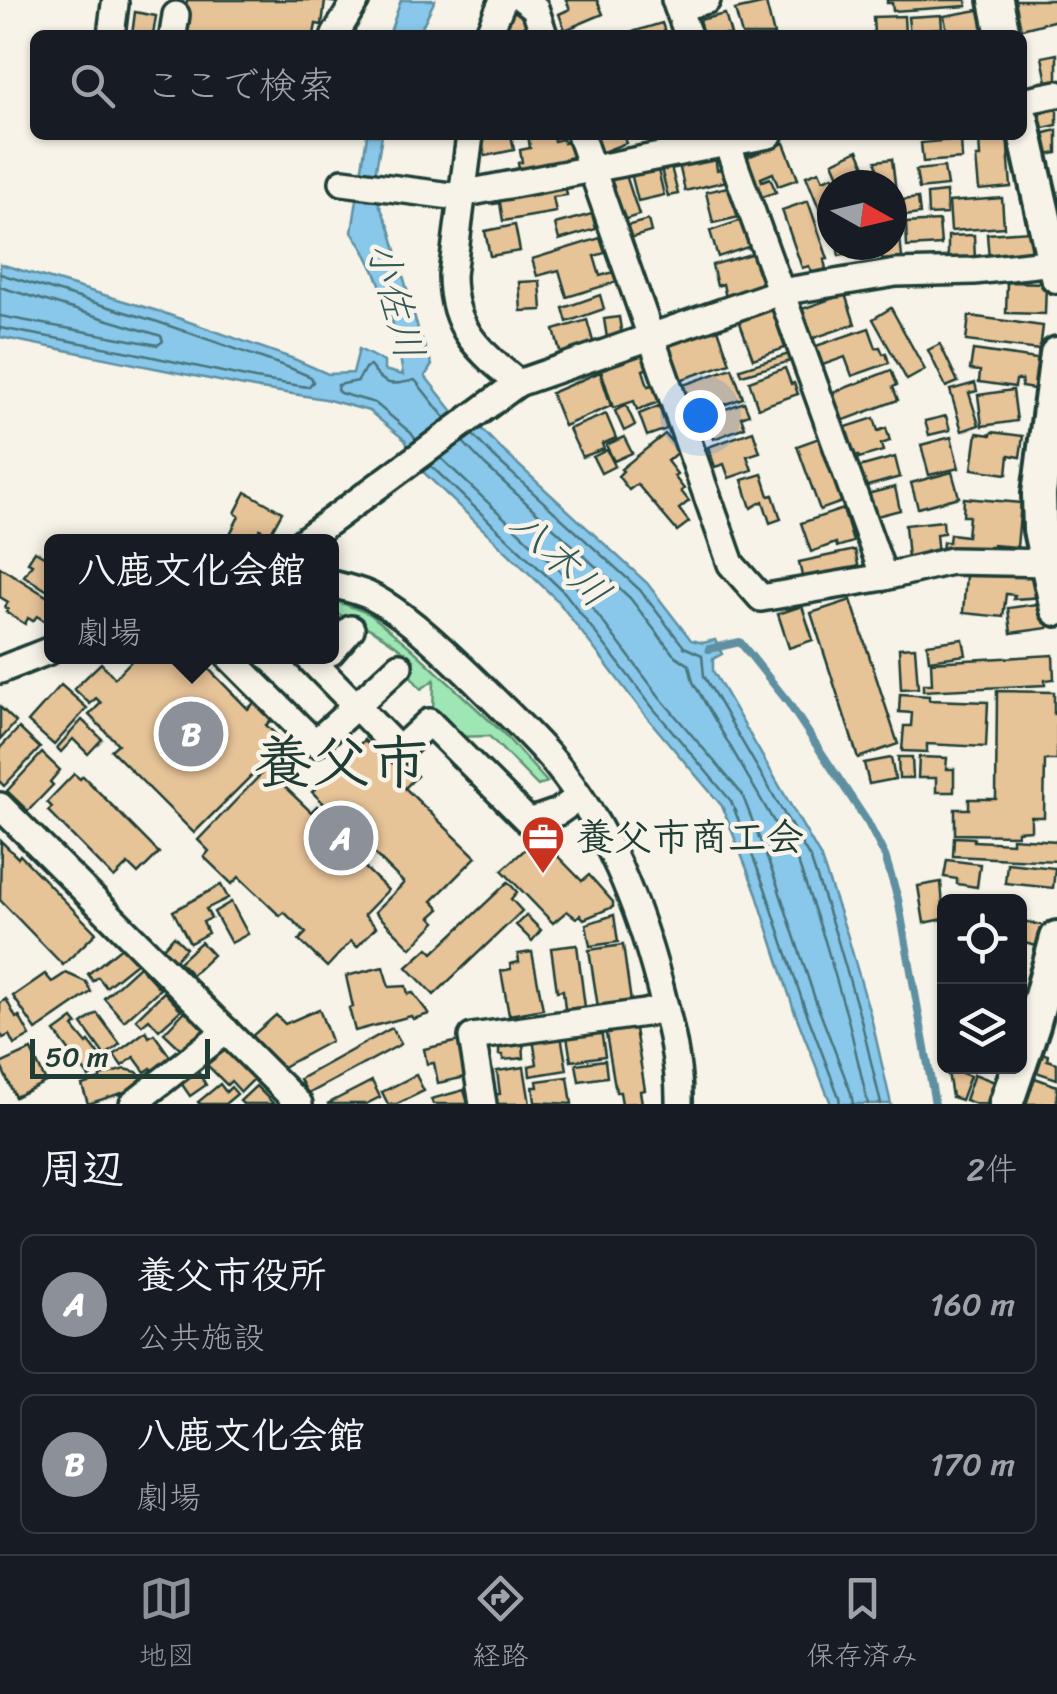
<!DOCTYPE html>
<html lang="ja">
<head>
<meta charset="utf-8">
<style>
	:root { --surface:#171b24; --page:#242831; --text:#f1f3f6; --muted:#9ea1a6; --line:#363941; --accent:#8c9099 }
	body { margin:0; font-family:Sriracha,"Klee One",sans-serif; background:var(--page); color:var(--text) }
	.controls { position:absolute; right:30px; bottom:30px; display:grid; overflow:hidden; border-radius:15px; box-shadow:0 2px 8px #0004 }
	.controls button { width:90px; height:90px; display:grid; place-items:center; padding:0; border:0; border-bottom:2px solid var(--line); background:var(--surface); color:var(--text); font:50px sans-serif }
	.compass { position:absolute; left:817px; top:170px; width:90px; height:90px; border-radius:50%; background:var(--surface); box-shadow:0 2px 8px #0004; rotate:98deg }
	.scale { position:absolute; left:30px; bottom:25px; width:180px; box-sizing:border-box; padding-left:10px; border:5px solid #1f3d34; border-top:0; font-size:28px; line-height:35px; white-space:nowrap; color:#1f3d34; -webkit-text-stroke:8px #f7f3e8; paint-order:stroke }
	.you { position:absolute; left:700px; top:415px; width:35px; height:35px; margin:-25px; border:8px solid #fff; border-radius:50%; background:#1a73e8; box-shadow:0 0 0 15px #1a73e833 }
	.badge { display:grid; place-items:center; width:65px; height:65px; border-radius:50%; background:var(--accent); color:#fff; font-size:32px; font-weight:700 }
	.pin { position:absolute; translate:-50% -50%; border:5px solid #fff; box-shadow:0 2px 10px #0006 }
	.popup { position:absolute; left:44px; top:534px; width:295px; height:130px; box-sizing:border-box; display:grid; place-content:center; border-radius:15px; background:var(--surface); filter:drop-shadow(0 2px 8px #0005); font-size:32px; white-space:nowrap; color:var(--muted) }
	.popup b { font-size:38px; color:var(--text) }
	.popup::after { content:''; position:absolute; left:50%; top:100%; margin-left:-20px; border:20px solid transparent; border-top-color:var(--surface) }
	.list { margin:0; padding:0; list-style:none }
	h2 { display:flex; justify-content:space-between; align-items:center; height:130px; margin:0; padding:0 40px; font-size:42px }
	h2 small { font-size:32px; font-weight:400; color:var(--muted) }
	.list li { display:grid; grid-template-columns:65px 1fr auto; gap:30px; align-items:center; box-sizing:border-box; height:140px; margin:0 20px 20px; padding:0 20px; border:2px solid var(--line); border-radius:15px }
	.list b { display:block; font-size:38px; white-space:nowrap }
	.list p { margin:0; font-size:32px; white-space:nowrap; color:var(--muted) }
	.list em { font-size:32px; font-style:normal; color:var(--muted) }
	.icon { flex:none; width:55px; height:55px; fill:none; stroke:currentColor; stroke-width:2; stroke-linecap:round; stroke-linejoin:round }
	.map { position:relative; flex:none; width:1057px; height:1104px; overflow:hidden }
	.search { position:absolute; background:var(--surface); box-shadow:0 2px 8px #0004; left:30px; right:30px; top:30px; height:110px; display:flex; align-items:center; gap:25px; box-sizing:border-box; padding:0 35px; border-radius:15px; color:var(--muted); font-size:38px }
	.sheet { height:450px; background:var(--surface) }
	nav { display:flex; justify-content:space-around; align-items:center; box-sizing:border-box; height:140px; border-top:2px solid var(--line); background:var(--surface); font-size:28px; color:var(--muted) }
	nav a { display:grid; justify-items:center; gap:5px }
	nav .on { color:var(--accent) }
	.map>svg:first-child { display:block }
	.green { fill:#9ee6b4; stroke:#5e9274; stroke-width:2.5 }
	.water { fill:#89c8ea; stroke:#5f90a1; stroke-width:2.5 }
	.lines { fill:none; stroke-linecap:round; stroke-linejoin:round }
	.shore { stroke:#49757d; stroke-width:2.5 }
	.stream { stroke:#5f90a1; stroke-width:8 }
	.building { fill:#e7c398; stroke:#1f3d34; stroke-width:2.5 }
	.minor-casing { stroke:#1f3d34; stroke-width:32 }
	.major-casing { stroke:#1f3d34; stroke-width:40 }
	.minor { stroke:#f7f3e8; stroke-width:25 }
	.major { stroke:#f7f3e8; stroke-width:32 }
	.labels { text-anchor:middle; stroke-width:9; stroke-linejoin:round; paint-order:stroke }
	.poi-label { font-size:38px; font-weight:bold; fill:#1f3d34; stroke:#f7f3e8; text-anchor:start }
	.water-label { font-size:40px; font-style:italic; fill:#345958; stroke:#f7f3e8 }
	.town-label { font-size:58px; font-weight:bold; fill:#1f3d34; stroke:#f7f3e8 }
</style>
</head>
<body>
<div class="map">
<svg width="1057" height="1104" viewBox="0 0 1057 1104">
	<rect width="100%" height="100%" fill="#f7f3e8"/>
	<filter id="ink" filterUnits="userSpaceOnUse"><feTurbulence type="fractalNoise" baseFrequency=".01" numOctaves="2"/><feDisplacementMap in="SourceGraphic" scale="20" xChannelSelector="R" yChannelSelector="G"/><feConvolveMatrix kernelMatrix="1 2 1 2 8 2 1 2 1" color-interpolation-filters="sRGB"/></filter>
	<g filter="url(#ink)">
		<path class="green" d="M331 599 370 614 410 647 502 732 547 782 538 786 489 736 454 737 433 714 434 680 421 689 410 675 414 660C389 638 363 622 331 612Z"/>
		<g class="water">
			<polygon points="401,0 435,0 418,35 389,35"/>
			<path d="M367 135H382L376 169 379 204 390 229 419 332 432 365 425 376 455 414 474 421 500 448 647 583 691 640 703 643 715 640 722 654 713 659V671L820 856 847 934 871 1017 891 1104H831L794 1010 756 892 722 806 645 715 557 600 417 466 405 440 369 411 325 399 254 388 0 337V264L161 312 294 359 328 374 353 373 359 349 384 362V370L403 375C396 326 382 273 352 232Z"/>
		</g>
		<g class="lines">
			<g class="shore">
				<polyline points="0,274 158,322 290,368 311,377 313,382 308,387 255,379 125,351 0,328"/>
				<polyline points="0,287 155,334 161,336 163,341 158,345 0,316"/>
				<polyline points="473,435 493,456 640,590 684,647 702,655 704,676 811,860 837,938 861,1020 881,1104"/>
				<path d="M416 440 411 433 375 403 340 393 337 390 338 385 358 381 365 368 370 366C385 388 393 385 415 380L445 418"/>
				<polyline points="463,442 485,465 630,598 673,654 689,665 693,682 799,865 825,941 849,1023 868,1104"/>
				<polyline points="441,458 575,585 662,700 742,794 777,884 816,1002 851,1093 853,1104"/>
				<polyline points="431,466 565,593 653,708 731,801 765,888 804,1006 839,1097 840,1104"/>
			</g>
			<polyline class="stream" points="709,649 740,642 788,702 868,823 885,856 898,899 935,1104"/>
		</g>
		<g class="building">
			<polygon points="187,0 346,0 346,4 325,1 322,25 316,24 314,35 181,35"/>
			<polygon points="566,0 597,0 603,14 565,30 559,14 570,9"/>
			<polygon points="887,0 966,0 967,6 893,11 892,3 887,3"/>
			<polygon points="1011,0 1057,0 1057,20 1018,30"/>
			<polygon points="766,3 774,35 742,35 735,10"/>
			<polygon points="522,9 529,34 509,35 504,14"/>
			<polygon points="984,9 987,31 963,35 933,35 947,32 944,16"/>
			<polygon points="135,12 156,16 153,35 132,35"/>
			<polygon points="725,14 731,35 703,35 699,20"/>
			<polygon points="941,15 942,28 929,29 929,35 910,35 908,17"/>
			<polygon points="904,16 905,35 874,35 873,17"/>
			<polygon points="662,23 666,35 626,35 625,34"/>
			<polygon points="1057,54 1057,80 1047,82 1042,57"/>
			<polygon points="1057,109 1057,125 1039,129 1035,114"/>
			<polygon points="1057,130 1057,153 1047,155 1042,134"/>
			<polygon points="504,135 511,135 514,150 485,156 481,139"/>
			<polygon points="528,135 553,135 554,141 563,139 564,143 570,142 573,157 568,158 569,162 519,170 518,163 522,162 520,150 530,148"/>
			<polygon points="593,135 623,135 626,143 600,153"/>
			<polygon points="1007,135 1011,187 979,190 976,157 980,157 979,138"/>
			<polygon points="961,139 962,159 923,162 921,143"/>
			<polygon points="784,143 798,179 778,186 773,173 761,178 762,181 770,178 776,192 760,198 745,158"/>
			<polygon points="858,150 865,166 840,178 833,162"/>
			<polygon points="715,156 717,170 724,168 727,181 685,191 679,164"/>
			<polygon points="892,159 897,200 892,201 892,185 879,185 876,161"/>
			<polygon points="670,163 678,194 668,196 660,165"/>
			<polygon points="657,166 664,195 638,201 631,173"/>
			<polygon points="944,167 947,186 919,189 916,170"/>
			<polygon points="819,171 823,180 833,176 836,185 832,185 832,214 823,218 806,176"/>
			<polygon points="625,172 639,215 620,221 607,178"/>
			<polygon points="565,184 567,195 553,197 556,212 503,221 500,203 493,204 492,197"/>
			<polygon points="732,186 739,217 713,223 706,192"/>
			<polygon points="946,192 947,214 928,215 927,194"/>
			<polygon points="918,198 920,214 904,216 902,200"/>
			<polygon points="1002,198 1004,227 951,231 949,202"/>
			<polygon points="808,201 828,259 824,260 826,269 812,274 809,266 802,268 782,210"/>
			<polygon points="892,206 897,206 902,258 882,260 881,245 892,245"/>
			<polygon points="592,214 596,229 559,240 555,224"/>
			<polygon points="648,220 651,232 630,238 626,226"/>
			<polygon points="742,220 751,246 718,257 710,231"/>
			<polygon points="939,221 941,245 907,247 906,223"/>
			<polygon points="515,225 520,251 490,256 485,231"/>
			<polygon points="1030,231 1032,255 989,259 987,234"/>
			<polygon points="974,235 975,261 948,261 948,236"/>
			<polygon points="600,238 605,253 594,256 600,276 617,271 620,281 567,297 559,270 537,276 532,259"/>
			<polygon points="837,245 875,245 876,249 839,256"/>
			<polygon points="754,253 763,287 726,298 723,284 717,286 712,265"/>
			<polygon points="540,281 542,310 521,311 519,282"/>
			<polygon points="1007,282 1046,283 1045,314 1006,313"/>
			<polygon points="845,294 855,324 808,340 799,310"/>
			<polygon points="600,295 604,309 567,322 563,308"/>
			<polygon points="891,308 925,370 907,380 873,319"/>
			<polygon points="772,309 785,348 753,359 739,320"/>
			<polygon points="969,316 1043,326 1040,350 966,341"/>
			<polygon points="619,317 622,336 607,338 604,319"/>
			<polygon points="587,320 594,345 561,355 554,330"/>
			<polygon points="717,326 730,363 677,381 665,344"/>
			<polygon points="869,328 876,348 880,347 883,354 886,353 889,363 852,376 845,357 820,366 813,347"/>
			<polygon points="940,344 958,382 946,387 928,350"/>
			<polygon points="973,350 1044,360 1040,390 1021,387 1022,380 1016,380 1015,387 979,382 980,371 970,370"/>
			<polygon points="643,353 648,368 643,370 648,386 653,385 659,402 637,410 634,401 613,408 600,367"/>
			<polygon points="789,354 791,361 742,375 740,369"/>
			<polygon points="732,368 743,398 705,412 699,397 688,401 683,385"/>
			<polygon points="785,368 791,384 794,383 798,394 758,408 749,381"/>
			<polygon points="891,370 897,385 893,387 898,400 842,421 832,393"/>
			<polygon points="600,372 611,406 564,426 551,393"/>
			<polygon points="975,383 977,391 969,393 979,425 962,431 950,390"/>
			<polygon points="1013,390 1017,421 982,426 978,395"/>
			<polygon points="744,402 749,414 741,417 745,427 714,439 710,429 700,433 696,420"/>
			<polygon points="626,405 635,425 624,431 615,411"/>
			<polygon points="659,406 667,429 647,436 639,414"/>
			<polygon points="606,414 616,438 602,444 604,449 582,457 569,429"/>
			<polygon points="946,416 950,430 929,435 925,421"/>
			<polygon points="874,418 878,431 886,428 890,441 881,444 883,451 859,458 858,455 851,457 847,442 850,441 846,427"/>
			<polygon points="753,431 760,452 747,456 752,470 729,478 724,464 715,467 708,447"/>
			<polygon points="992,432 1023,436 1020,457 1009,455 1007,474 972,469 977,433 991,435"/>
			<polygon points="665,434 679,451 667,461 677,474 674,476 684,489 681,491 689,501 679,509 689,522 677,531 637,484 629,490 618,476 623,471 621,469"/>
			<polygon points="624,437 632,453 614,461 606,445"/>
			<polygon points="951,437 959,468 929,475 921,445"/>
			<polygon points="819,438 842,502 820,510 797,446"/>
			<polygon points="607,450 615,466 601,473 593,457"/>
			<polygon points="895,457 900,477 864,487 859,467"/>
			<polygon points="952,472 959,497 918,508 911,483"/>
			<polygon points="762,474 769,496 773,495 781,519 770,523 763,501 751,508 742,480"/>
			<polygon points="895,487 900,510 873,517 867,494"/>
			<polygon points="246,492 282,512 270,534 260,529 254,542 226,542 239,516 235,513"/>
			<polygon points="964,498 1021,503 1017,547 993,545 992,556 942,552 943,542 949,542 950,534 967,536 969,516 963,516"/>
			<polygon points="843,509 853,542 837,547 836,543 811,552 801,523"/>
			<polygon points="943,521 944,533 936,534 938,556 908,559 905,525"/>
			<polygon points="855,550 859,569 803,581 799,562"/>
			<polygon points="35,551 51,560 48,568 51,570 51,593 24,576 32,564 28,562"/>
			<polygon points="0,567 51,599 51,615 46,622 37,616 33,621 28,618 25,624 6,612 8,609 5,607 8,602 0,597"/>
			<polygon points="950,568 1034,569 1043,597 1013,599 1015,595 1006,594 1003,617 963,613 966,575 950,575"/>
			<polygon points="851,600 898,744 858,758 811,613"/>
			<polygon points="1045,603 1048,628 1011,633 1008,608"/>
			<polygon points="802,606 813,640 789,648 778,614"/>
			<polygon points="963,639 966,655 929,660 927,644"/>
			<polygon points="915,647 918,688 901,689 899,648"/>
			<polygon points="1053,655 1054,679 1045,680 1045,685 923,691 923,684 932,684 931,662"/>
			<polygon points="136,656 196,656 248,709 256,701 273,718 266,725 284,743 194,833 111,750 118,744 89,715 101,703 96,698 90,704 74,689 101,663 115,678"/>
			<polygon points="61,685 87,708 54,745 28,722"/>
			<polygon points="997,691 1054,692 1054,714 1057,714 1057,760 1045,760 1044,817 1031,817 1031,830 1017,831 1017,835 955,834 955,809 969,809 969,799 996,799"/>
			<polygon points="900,694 929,696 929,700 988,702 986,747 927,744 927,752 902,751 904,726 911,726 912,713 899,712"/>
			<polygon points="0,707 16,722 0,740"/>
			<polygon points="82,720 102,739 88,754 73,739 61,752 57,748"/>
			<polygon points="19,728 40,748 4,786 0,782 0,748"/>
			<polygon points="364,740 384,760 392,751 417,776 405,788 476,857 432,901 440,909 431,917 436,922 411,948 375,912 404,883 312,792"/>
			<polygon points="42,753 60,770 50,782 53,785 28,811 7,791"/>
			<polygon points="898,757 912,757 913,778 899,778"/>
			<polygon points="919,757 947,758 946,769 954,769 954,792 936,792 936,778 918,778"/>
			<polygon points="891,758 895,779 869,784 864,763"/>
			<polygon points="266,769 311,812 317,806 331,819 323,827 388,890 364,915 376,927 357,947 351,941 327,967 299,940 306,933 284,912 280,916 239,877 232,884 204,857 209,851 198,840"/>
			<polygon points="74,774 80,779 83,776 159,853 138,874 128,864 114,878 48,811 52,807 47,802"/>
			<polygon points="539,837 582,881 589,875 613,902 613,907 584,919 580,915 576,918 567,911 553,923 502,870"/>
			<polygon points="954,837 974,838 974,841 1012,843 1012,838 1057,841 1057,861 953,856"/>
			<polygon points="1,841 18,858 20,855 96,933 63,965 0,900"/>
			<polygon points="947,860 980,864 977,887 957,884 957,879 944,877"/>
			<polygon points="1007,863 1055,868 1053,888 1005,883"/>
			<polygon points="508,882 517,892 511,899 522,911 434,995 407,967 428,948 433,953"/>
			<polygon points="941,882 944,919 924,923 918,886"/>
			<polygon points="221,885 228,898 206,909 211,918 203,922 208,933 190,943 173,911"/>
			<polygon points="231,902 248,934 231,943 214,912"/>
			<polygon points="526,915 541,930 532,941 516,925"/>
			<polygon points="614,915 618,942 590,946 586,924"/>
			<polygon points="1023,921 1050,927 1045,948 1020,942"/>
			<polygon points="174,936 186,948 174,961 162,949"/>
			<polygon points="201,942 213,955 192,975 179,962"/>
			<polygon points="577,945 585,1007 565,1009 563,990 557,991 551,948"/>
			<polygon points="623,945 631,1002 598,1007 589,950"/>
			<polygon points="123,946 136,963 106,987 98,977 93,981 88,974"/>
			<polygon points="532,952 543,1009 509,1015 501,971 511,969 510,964 519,962 518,954"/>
			<polygon points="139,966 160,989 124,1021 104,998"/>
			<polygon points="383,967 389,987 406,986 408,994 413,993 429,1014 413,1019 411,1016 355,1031 349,1008 353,1007 346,976"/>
			<polygon points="66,973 86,982 91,992 36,1030 13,996 45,974 52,982"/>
			<polygon points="164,992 181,1010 159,1030 149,1019 142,1025 136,1019"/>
			<polygon points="6,999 16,1018 19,1016 30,1036 14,1045 9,1035 3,1038 0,1033 0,1003"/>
			<polygon points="319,1009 331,1041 281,1068 252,1036 276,1015 285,1024"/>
			<polygon points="186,1010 206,1029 184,1052 164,1033"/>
			<polygon points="97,1013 120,1044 105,1056 82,1024"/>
			<polygon points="73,1019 77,1024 73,1027 87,1044 89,1042 106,1064 89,1077 55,1032"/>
			<polygon points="634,1023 645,1090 640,1091 642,1103 622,1104 620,1092 616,1092 605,1028"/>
			<polygon points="392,1028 401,1044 308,1094 300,1079"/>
			<polygon points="601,1030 605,1056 571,1061 567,1036"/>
			<polygon points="146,1031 149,1037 154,1034 171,1058 153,1071 151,1068 145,1072 134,1057 122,1066 114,1055"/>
			<polygon points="561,1035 567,1070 530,1076 529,1066 537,1064 533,1039"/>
			<polygon points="523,1040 524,1058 503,1060 503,1055 499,1055 499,1048 503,1048 502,1041"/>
			<polygon points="459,1041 466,1077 438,1083 434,1063 427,1064 424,1049"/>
			<polygon points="222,1047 254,1079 241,1092 231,1081 227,1085 205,1063"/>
			<polygon points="31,1050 46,1082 15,1097 0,1064"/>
			<polygon points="1038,1052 1048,1055 1047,1060 1057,1063 1057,1079 1033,1071"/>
			<polygon points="605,1060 607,1077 579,1081 576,1064"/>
			<polygon points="947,1066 957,1066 956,1071 970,1076 961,1100 952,1097"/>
			<polygon points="524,1067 530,1104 492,1104 490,1095 500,1094 497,1071"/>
			<polygon points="125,1069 137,1072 145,1082 131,1090 88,1104 82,1085 100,1079 100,1076"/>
			<polygon points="197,1070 206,1085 190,1096 181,1083"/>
			<polygon points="974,1074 995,1082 987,1104 976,1104 965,1100"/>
			<polygon points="416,1075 424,1091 397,1104 388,1104 382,1092"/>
			<polygon points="568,1077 572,1104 535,1102 533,1087 538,1087 537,1081"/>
			<polygon points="1035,1078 1057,1086 1057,1104 1026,1104"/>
			<polygon points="372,1081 380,1097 366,1104 327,1104"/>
			<polygon points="220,1084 226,1092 231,1087 237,1094 225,1104 200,1104 198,1102"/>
			<polygon points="256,1086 274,1104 243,1104 240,1101"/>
			<polygon points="464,1090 468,1104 433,1104 431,1099"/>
		</g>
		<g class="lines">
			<g class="minor-casing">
				<g id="minor">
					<polyline points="524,0 535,8 544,35"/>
					<polyline points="675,0 688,35"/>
					<polyline points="678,8 707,0"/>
					<polyline points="111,35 115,4"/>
					<polyline points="173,35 176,15"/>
					<polyline points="335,35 356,0"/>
					<polyline points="488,35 503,0"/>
					<polyline points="1022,101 1057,94"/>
					<path d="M470 135 452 275C452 329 479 351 518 383"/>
					<polyline points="580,135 731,564 761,598 884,577 951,561 1048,563"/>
					<polyline points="724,135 884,577"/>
					<polyline points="343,182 451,196 769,135"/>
					<polyline points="302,542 518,383 780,292 896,273 974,271 1054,262"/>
					<path d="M331 584C343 587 356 590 368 595 404 612 446 653 475 681 502 708 531 734 555 763 608 828 638 904 659 983 669 1022 680 1064 679 1104"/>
					<polyline points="331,652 351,629"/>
					<polyline points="228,656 315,743 356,706 399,750 429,722 529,822 558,812 579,797"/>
					<polyline points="307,656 356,706 399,666"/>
					<polyline points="0,670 51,650"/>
					<polyline points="0,806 299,1104"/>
					<polyline points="133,1104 226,1031"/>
					<polyline points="483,1104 472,1037 645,1013 665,1008"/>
				</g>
			</g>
			<g class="major-casing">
				<g id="major">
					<polyline points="996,0 1003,35"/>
					<polyline points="1022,120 1057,276"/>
					<polyline points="1057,354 1039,494 1040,530 1057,609"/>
					<polyline points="1020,1064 1033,1025 1057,938"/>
					<polyline points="1006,1104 1019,1066"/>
				</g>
			</g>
			<use href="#minor" class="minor"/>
			<use href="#major" class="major"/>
		</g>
	</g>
	<defs>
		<g id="office-pin" transform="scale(2.25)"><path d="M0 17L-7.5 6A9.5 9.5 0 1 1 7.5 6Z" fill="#c8321e" stroke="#f7f3e8"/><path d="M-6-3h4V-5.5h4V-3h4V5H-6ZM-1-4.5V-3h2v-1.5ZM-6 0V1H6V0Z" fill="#fff"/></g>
	</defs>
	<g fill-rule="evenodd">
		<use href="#office-pin" x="543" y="837"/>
	</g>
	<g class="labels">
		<g class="poi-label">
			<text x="576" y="850">養父市商工会</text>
		</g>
		<g class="water-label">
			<text transform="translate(396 300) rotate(75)" y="14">小佐川</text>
			<text transform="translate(561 558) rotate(44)" y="14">八木川</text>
		</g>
		<g class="town-label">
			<text x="341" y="782">養父市</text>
		</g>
	</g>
</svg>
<div class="controls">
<button><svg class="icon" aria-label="locate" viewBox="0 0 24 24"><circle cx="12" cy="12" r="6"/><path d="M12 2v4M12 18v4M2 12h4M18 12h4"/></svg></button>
<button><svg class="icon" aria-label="layers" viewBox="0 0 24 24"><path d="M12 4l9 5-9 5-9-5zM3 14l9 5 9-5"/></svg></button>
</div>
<svg class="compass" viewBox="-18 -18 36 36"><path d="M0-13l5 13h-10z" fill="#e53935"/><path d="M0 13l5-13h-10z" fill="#9ea1a6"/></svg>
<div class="scale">50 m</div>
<div class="you"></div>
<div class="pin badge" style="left:341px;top:838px">A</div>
<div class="pin badge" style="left:191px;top:734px">B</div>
<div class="popup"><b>八鹿文化会館</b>劇場</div>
<div class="search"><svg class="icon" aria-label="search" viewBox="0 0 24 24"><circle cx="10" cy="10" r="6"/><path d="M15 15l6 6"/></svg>ここで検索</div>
</div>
<section class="sheet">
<h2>周辺<small>2件</small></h2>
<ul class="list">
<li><span class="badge">A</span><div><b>養父市役所</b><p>公共施設</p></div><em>160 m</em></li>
<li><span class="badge">B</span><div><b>八鹿文化会館</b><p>劇場</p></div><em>170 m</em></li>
</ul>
</section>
<nav>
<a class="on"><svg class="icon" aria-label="map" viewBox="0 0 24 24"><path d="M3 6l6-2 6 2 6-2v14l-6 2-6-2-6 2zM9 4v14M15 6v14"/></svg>地図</a>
<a><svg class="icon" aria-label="directions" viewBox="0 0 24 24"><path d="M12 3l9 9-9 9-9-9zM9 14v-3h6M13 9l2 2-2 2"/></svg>経路</a>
<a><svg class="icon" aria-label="saved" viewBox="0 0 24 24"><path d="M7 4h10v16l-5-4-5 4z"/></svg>保存済み</a>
</nav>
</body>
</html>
